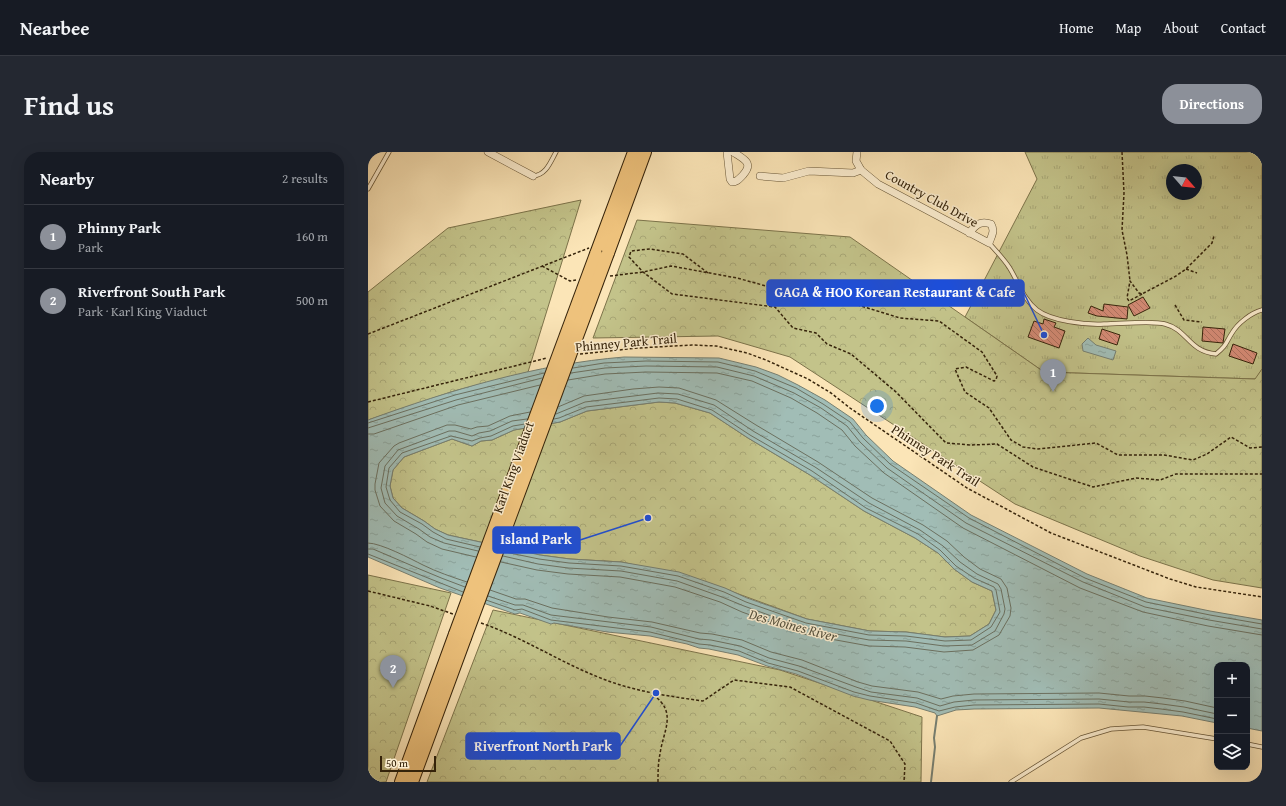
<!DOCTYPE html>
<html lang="en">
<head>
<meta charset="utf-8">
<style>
	:root { --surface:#171b24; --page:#242831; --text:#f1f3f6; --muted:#9ea1a6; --line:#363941; --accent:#8c9099 }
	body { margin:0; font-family:"Gentium Book Plus",serif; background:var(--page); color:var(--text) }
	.controls { position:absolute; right:12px; bottom:12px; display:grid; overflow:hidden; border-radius:8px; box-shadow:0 4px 16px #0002 }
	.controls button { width:36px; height:36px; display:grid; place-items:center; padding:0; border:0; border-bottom:1px solid var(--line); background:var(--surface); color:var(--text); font:20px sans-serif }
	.compass { position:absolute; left:798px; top:12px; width:36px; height:36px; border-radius:50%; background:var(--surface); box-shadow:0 4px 16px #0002; rotate:118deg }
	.scale { position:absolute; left:12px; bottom:10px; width:56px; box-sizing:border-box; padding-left:4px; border:2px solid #35230a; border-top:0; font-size:11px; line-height:14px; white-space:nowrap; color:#35230a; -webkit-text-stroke:3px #fceed0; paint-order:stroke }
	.you { position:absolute; left:509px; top:254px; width:14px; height:14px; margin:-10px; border:3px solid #fff; border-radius:50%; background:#1a73e8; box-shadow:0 0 0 6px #1a73e833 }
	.badge { display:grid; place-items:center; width:26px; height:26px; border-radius:50%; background:var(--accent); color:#fff; font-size:13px; font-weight:700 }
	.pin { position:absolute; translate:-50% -33px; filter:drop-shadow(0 1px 2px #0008) }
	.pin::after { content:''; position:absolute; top:21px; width:14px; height:12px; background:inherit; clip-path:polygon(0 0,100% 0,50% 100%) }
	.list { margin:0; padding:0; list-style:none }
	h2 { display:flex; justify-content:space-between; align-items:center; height:52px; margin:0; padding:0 16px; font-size:17px }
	h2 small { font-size:13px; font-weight:400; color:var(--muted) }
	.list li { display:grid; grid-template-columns:26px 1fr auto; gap:12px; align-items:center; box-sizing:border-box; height:64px; padding:0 16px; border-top:1px solid var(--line) }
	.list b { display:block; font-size:15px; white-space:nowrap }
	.list p { margin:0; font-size:13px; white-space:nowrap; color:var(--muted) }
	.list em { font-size:13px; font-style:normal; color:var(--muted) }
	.icon { flex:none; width:22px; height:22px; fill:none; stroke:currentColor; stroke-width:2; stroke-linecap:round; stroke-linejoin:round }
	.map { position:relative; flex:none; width:894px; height:630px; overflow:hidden; border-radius:16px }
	header { display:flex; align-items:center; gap:24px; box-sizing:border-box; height:56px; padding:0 20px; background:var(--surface); border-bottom:1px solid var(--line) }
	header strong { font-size:19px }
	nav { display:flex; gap:22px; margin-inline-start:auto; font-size:14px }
	.intro { display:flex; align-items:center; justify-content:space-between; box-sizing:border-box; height:96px; padding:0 24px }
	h1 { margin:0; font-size:28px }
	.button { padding:10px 18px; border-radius:16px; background:var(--accent); color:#fff; font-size:14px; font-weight:700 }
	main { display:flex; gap:24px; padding:0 24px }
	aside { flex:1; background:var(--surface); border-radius:16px; box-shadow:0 4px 16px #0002 }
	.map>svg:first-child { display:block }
	.grass { fill:url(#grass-tufts); stroke:#7c734a; fill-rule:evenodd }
	.park { fill:url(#park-crowns); stroke:#7c734a }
	.water { fill:url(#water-ripples); stroke:#767f71; fill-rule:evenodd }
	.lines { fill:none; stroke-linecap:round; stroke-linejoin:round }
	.shore { stroke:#6b7060; stroke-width:1 }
	.stream { stroke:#767f71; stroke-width:2 }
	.building { fill:url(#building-back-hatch); stroke:#35230a }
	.lane-casing { stroke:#665435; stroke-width:5 }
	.street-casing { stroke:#665435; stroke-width:8 }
	.primary-casing { stroke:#35230a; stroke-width:14 }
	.path { stroke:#35230a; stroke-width:1.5; stroke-dasharray:3 2; stroke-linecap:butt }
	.lane { stroke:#fceed0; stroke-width:3.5 }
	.street { stroke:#fceed0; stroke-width:7 }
	.primary { stroke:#eec27c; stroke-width:12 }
	.primary-bridge-casing { stroke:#35230a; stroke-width:14; stroke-linecap:butt }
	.primary-bridge { stroke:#eec27c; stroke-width:12 }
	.labels { text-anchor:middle; stroke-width:3; stroke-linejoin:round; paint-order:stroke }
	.street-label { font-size:13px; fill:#35230a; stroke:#fceed0 }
	.water-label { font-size:14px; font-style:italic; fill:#55513e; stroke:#fceed0 }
	.leader { fill:none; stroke:#1d4ed8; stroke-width:1.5 }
	.callout-dot { fill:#1d4ed8; stroke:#fceed0; stroke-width:1.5 }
	.callout { fill:#1d4ed8; stroke:#1d4ed8; stroke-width:1.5 }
	.callout-label { font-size:14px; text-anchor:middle; font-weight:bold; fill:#fff }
</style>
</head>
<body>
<header>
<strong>Nearbee</strong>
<nav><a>Home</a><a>Map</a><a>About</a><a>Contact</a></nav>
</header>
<div class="intro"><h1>Find us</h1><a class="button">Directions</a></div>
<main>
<aside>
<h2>Nearby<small>2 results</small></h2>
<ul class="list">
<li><span class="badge">1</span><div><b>Phinny Park</b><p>Park</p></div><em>160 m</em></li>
<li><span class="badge">2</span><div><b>Riverfront South Park</b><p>Park · Karl King Viaduct</p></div><em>500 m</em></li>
</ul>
</aside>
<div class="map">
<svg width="894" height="630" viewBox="0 0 894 630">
	<defs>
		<pattern id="grass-tufts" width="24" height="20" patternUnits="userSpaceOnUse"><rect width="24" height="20" fill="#c3c38a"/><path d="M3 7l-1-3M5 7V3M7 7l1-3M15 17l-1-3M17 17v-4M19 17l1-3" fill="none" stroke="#a8a776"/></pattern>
		<pattern id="park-crowns" width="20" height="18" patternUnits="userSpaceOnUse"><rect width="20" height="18" fill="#c3c38a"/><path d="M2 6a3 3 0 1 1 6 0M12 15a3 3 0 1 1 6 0" fill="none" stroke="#a8a776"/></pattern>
		<pattern id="water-ripples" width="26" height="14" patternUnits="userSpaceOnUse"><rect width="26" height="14" fill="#a1bdb6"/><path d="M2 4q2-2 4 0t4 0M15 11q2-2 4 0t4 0" fill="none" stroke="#8ba29b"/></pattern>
		<pattern id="building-back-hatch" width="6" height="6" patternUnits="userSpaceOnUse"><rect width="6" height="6" fill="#d58b76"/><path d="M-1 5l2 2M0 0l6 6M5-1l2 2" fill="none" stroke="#ae715f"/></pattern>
	</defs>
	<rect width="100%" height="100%" fill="#fbe5b7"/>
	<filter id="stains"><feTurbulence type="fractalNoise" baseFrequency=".005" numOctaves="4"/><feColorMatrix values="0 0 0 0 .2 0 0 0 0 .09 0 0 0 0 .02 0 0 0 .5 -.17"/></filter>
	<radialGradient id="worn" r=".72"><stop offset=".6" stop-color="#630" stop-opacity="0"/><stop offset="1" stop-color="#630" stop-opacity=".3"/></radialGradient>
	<path class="grass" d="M657 0H894V217L888 227 676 220 597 165 669 27ZM804 18H828V42H804Z"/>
	<g class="park">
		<polygon points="213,48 160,220 86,239 0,268 0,140 80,76"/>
		<polygon points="269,68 482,85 676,220 887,227 894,217 894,436 845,428 772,404 647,352 422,205 350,184 225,186"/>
		<polygon points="291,250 307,251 342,261 380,286 442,323 496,359 547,386 570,401 586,417 604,430 624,439 628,458 621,472 602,484 577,485 538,480 502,479 439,467 335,429 254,410 202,407 172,403 80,383 67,377 56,369 34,356 25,346 22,334 25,318 36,305 84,287 104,294 113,289 124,288 146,278 192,270 219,259"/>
		<polygon points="0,423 83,441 18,630 0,630"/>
		<polygon points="125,458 412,518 554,565 553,630 59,630"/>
	</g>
	<g class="water">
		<polygon points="720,186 728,193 748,199 745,208 715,199 714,192"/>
		<path d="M256 205 351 206 388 215 410 223 430 233 457 248 485 267 498 283 525 309 603 363 719 422 779 446 842 459 894 468V579L879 576V513H849V571L814 564 731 556 606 557 588 558 569 564 567 561 547 555 501 548 485 544 428 522 399 514 370 503 341 497 331 496 319 492 282 484 239 480 186 471 183 472 152 461 147 462 72 436 0 405V268C82 238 169 212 256 205ZM291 250 307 251 342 261 380 286 442 323 496 359 547 386 570 401 586 417 604 430 624 439 628 458 621 472 602 484 577 485 538 480 502 479 439 467 379 446 357 436 311 420 253 410 202 407 172 403 80 383 67 377 56 369 34 356 25 346 22 334 25 318 36 305 84 287 104 294 113 289 124 288 146 278 192 270 219 259Z"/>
	</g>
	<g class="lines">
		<g class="shore">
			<polyline points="205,216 236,211 278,209 350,210 387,219 428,236 455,252 482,270 495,286 522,312 601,366 717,426 778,450 842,463 894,472"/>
			<polyline points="203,221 237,216 278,214 349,215 386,224 426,241 453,256 479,274 492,290 519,316 598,371 715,430 777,455 841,468 894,477"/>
			<polyline points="200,228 237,222 278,220 349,221 384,229 423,246 449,261 474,278 487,294 516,321 595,376 712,436 775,460 840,474 894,483"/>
			<polyline points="0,271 87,243 176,221"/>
			<polyline points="0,276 88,248 174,226"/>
			<polyline points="0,282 6,282 90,253 172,233"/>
			<path d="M0 391C13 391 43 407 55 413 69 420 84 425 99 430"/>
			<polyline points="112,395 78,387 65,380 54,372 32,360 22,348 18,335 21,316 34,301 83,284 104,289 112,286 123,284 145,274 157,272"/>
			<path d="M0 397H5C36 410 66 424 97 435"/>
			<polyline points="110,399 76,391 62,385 51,377 29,364 17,351 13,336 17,314 30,298 81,279 87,279 104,284 111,281 122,279 144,269 159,267"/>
			<polyline points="137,400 171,407 201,411 253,414 310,424 356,440 378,450 438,471 501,483 538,484 577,489 603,488 623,475 632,460 628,438 626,435 606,426 588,414 572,398 550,382 498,356 444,319 382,283 344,258 309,247 291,246 218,255 191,266 186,267"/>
			<polyline points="0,402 95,440"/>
			<polyline points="135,404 170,412 200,416 253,419 309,429 354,445 376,454 436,476 501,488 538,489 576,494 604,493 627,479 636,462 637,457 633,437 630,432 609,422 592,410 575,394 552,378 501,351 447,315 385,279 346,253 310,242 290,241 217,250 188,262"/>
			<polyline points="108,405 74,397 59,390 48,382 26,369 12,354 7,338 7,332 11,311 26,294 31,291 79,273 87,273 103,277 109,275 120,274 142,264 162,260"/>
			<polyline points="133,410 169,418 200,422 252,425 307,435 352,450 374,460 435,482 501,494 537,495 576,500 605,498 631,483 642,464 643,456 639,436 633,427 612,417 596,405 579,389 555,373 504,346 450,310 388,273 348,248 311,236 291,235 265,237 216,244 190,255"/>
			<polyline points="122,438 148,447 157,447 184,456 240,465 284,470 332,481 344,482 374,488 403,500 434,508 490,530 504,534 550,540 573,547 585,544 606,542 731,541 761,544 777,544 795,546 817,549 849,556"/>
			<polyline points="120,444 147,453 155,453 183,463 283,475 331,487 343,488 372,494 401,506 431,514 488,535 503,540 549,546 572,554 586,550 606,548 731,547 761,550 776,550 794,552 816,555 849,562"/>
			<polyline points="118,448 147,458 154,457 183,468 282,480 331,492 342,493 371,499 400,511 430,519 486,540 502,544 548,551 571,559 587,555 606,553 731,552 760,555 776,555 793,557 815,560 849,567"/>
		</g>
		<polyline class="stream" points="563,630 567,595 566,586 569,564"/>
	</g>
	<g class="building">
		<polygon points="775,145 782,156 766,164 760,153"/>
		<polygon points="736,152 760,155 759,167 729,164 720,161 723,154 735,159"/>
		<polygon points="676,167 688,171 686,175 697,179 691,196 660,185 666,169 675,172"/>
		<polygon points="835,175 857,177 855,191 834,189"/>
		<polygon points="734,177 752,183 749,193 731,187"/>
		<polygon points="865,192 889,201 885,212 861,204"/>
	</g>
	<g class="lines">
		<g class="lane-casing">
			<g id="lane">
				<path d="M165 24C178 23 182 11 188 0"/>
				<polyline points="0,37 21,0"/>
				<path d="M621 91C628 99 635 106 641 115 650 129 655 147 669 158 683 169 718 173 736 172 752 172 784 168 797 172 820 178 820 199 848 202 859 193 857 192 864 181 870 171 883 161 894 158"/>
				<polyline points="879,592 894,595"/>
				<polyline points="643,630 713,586 743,577 775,575 849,587"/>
			</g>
		</g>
		<g class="street-casing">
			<g id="street">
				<polyline points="120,0 165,24"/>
				<path d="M359 0 362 27 364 30C369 30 371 27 375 23 386 11 376 7 365 0"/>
				<path d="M489 0 488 9 493 18 510 32 621 91C624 83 627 79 623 72 612 68 608 73 601 81"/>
				<polyline points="392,24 415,26 441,19 485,21 493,18"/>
			</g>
		</g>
		<g class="primary-casing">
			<g id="primary">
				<polyline points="240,101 277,0"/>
				<polyline points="228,102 266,0"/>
				<polyline points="33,630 87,482"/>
				<polyline points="44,630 97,486"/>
			</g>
		</g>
		<g class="path">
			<polyline points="754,0 756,41 754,78 759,103 762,129"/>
			<polyline points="174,114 202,129 208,128"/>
			<polyline points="818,117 829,121"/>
			<polyline points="340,121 315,102 282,97 263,99 261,105 275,120 304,142 407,155 425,176 448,181 459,192 483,202 528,240 578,291 603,293 629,292 665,315 725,335 768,326 792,328 808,322 894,322"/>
			<polyline points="242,124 275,120 303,114 369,126 409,137 431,132 464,145 532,166 571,169 614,200 629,224 628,228 626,229 598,215 587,217 597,240 621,256 643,288 655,295 669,297 728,291 750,303 796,303 825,308 839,302 863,285 882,296 894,295"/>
			<polyline points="774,142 761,149 759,146 762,129 771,141 774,142 808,124 818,117 844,91 846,84"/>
			<polyline points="807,153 816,168 834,170"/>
			<polyline points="0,182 221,96"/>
			<polyline points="212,202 270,196 324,193 348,194 379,201 398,208 440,227 463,241 482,256 599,336 683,381 802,427 828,435 894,445"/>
			<polyline points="0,250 179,206"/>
			<polyline points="0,439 62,454 85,462"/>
			<path d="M113 471C154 485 190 509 230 525 264 539 299 544 335 549L366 528 422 535 522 589 537 612 536 630"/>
			<path d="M285 543C310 560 295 579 292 602 290 611 290 621 290 630"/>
		</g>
		<use href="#lane" class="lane"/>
		<use href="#street" class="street"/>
		<use href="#primary" class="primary"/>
		<g class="primary-bridge-casing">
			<g id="primary-bridge">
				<polyline points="87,482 228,102"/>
				<polyline points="97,486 240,101"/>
			</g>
		</g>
		<use href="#primary-bridge" class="primary-bridge"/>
	</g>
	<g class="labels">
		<g class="street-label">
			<text transform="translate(564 46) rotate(29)" y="5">Country Club Drive</text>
			<text transform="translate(258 190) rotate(-5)" y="5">Phinney Park Trail</text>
			<text transform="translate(568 303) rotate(33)" y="5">Phinney Park Trail</text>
			<text transform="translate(145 315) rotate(-70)" y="5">Karl King Viaduct</text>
		</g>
		<g class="water-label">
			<text transform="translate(425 473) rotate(15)" y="5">Des Moines River</text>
		</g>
	</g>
	<path class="leader" d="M676 183L656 141M280 366L212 388M288 541L252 594"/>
	<g class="callout-dot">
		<circle cx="676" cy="183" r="4"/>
		<circle cx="280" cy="366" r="4"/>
		<circle cx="288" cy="541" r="4"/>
	</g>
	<g class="callout">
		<rect x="399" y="128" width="257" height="26" rx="4"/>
		<rect x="125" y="375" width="87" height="26" rx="4"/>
		<rect x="98" y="581" width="154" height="26" rx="4"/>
	</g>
	<g class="callout-label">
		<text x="527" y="145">GAGA &amp; HOO Korean Restaurant &amp; Cafe</text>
		<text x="168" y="392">Island Park</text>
		<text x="175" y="599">Riverfront North Park</text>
	</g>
	<rect width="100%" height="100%" filter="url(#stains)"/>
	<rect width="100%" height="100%" fill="url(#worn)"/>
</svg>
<div class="controls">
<button>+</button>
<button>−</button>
<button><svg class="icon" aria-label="layers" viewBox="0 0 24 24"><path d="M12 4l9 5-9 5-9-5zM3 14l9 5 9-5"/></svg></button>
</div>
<svg class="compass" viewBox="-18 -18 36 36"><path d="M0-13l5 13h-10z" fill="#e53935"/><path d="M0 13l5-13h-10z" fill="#9ea1a6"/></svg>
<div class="scale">50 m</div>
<div class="you"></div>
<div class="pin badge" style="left:685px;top:240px">1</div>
<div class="pin badge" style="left:25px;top:536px">2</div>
</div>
</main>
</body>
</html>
